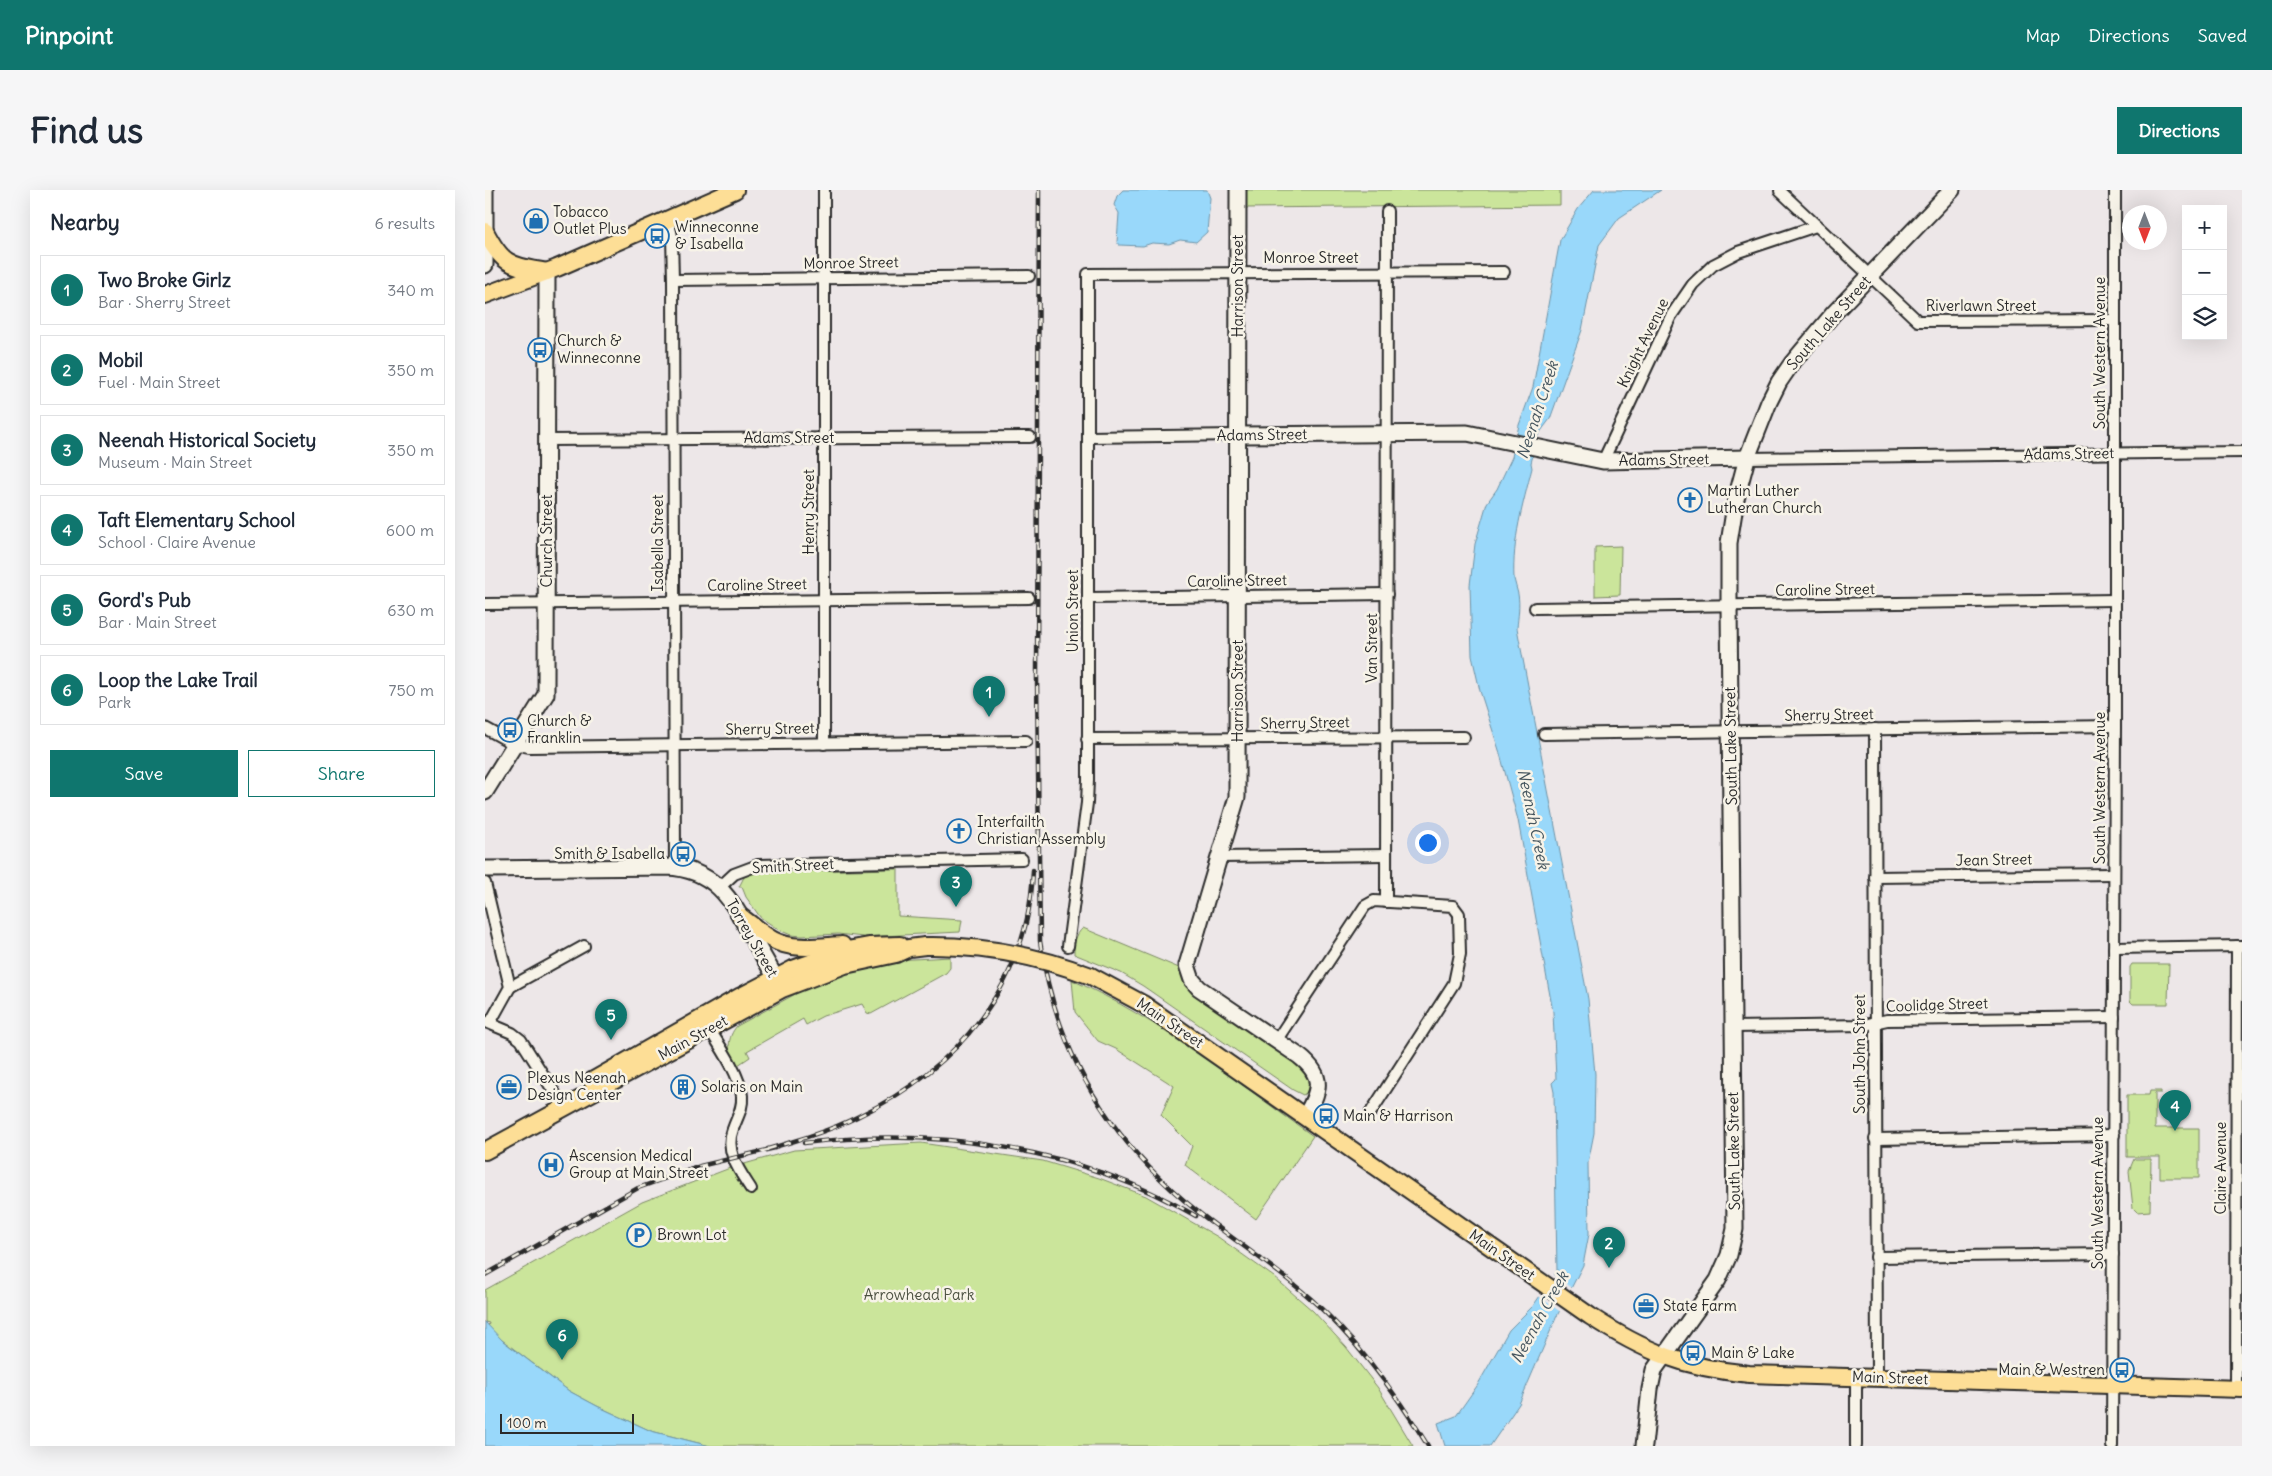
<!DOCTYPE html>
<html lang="en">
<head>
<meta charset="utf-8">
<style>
	:root { --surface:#fff; --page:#f6f6f7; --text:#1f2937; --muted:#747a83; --line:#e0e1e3; --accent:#0f766e }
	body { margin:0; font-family:Delius,sans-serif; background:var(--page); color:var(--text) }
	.controls { position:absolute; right:15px; top:15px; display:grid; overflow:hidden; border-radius:0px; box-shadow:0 5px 20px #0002 }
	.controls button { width:45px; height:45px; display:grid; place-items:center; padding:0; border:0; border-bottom:1px solid var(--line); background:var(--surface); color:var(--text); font:25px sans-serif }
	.compass { position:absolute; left:1637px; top:15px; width:45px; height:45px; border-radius:50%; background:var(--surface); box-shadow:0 5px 20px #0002; rotate:180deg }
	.scale { position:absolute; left:15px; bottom:12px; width:134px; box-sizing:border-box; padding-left:5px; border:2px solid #2b2b2b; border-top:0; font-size:14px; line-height:18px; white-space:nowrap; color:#2b2b2b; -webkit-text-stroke:4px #f7f3e8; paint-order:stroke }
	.you { position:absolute; left:942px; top:652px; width:18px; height:18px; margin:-12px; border:4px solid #fff; border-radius:50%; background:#1a73e8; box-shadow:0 0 0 8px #1a73e833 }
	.badge { display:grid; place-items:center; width:32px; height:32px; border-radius:50%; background:var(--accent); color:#fff; font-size:16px; font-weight:700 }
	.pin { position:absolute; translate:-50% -41px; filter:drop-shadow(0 1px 2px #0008) }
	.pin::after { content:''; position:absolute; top:26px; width:18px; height:15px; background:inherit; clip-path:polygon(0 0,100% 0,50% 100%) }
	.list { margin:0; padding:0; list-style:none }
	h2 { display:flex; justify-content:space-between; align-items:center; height:65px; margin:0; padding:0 20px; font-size:21px }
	h2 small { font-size:16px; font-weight:400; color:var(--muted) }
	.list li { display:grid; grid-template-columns:32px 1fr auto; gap:15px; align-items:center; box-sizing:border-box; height:70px; margin:0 10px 10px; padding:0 10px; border:1px solid var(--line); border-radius:0px }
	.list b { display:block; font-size:19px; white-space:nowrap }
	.list p { margin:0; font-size:16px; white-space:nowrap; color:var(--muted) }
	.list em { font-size:16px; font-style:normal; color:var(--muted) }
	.actions { display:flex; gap:10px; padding:15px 20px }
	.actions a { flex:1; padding:11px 0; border:1px solid var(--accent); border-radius:0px; text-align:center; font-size:18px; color:var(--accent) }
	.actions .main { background:var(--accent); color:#fff }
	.icon { flex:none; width:28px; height:28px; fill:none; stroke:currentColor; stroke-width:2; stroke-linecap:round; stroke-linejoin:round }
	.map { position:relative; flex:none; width:1757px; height:1256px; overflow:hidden; border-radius:0px }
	header { display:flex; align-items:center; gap:30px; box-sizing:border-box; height:70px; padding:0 25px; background:var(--accent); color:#fff }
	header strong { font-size:24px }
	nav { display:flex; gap:28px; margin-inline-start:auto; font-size:18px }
	.intro { display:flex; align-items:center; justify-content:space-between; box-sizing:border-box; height:120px; padding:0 30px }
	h1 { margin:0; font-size:35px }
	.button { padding:12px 22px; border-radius:0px; background:var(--accent); color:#fff; font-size:18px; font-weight:700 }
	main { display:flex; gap:30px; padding:0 30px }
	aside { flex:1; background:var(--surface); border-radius:0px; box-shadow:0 5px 20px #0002 }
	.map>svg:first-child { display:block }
	.green { fill:#cbe59b; stroke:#7b8863 }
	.water { fill:#99d8fa; stroke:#6d93a7 }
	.pier { fill:#ede7e8 }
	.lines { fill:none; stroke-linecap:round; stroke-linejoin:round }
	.street-casing { stroke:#2b2b2b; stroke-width:14 }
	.secondary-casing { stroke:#2b2b2b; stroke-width:19 }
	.primary-casing { stroke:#2b2b2b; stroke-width:20 }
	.street { stroke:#f7f3e8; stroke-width:10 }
	.secondary { stroke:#f7f3e8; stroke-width:15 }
	.primary { stroke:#fdde96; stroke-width:16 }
	.rail-casing { stroke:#2b2b2b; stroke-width:4.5 }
	.rail { stroke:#f7f3e8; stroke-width:2.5; stroke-dasharray:8; stroke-linecap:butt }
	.primary-bridge-casing { stroke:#2b2b2b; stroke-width:20; stroke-linecap:butt }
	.primary-bridge { stroke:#fdde96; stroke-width:16 }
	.labels { text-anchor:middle; stroke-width:5; stroke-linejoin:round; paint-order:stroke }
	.poi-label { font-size:15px; fill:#2b2b2b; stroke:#f7f3e8; text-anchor:start }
	.street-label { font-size:15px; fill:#2b2b2b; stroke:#f7f3e8 }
	.park-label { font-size:15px; fill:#4b5041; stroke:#f7f3e8 }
	.water-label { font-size:16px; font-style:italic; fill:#46565f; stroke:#f7f3e8 }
</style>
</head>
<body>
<header>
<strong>Pinpoint</strong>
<nav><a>Map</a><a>Directions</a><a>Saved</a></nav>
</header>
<div class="intro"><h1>Find us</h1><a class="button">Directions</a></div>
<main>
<aside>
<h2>Nearby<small>6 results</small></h2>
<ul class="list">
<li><span class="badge">1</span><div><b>Two Broke Girlz</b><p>Bar · Sherry Street</p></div><em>340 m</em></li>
<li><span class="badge">2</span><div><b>Mobil</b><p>Fuel · Main Street</p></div><em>350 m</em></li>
<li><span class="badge">3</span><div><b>Neenah Historical Society</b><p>Museum · Main Street</p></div><em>350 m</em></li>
<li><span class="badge">4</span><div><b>Taft Elementary School</b><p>School · Claire Avenue</p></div><em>600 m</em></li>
<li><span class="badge">5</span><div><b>Gord's Pub</b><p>Bar · Main Street</p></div><em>630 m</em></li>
<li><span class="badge">6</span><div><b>Loop the Lake Trail</b><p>Park</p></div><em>750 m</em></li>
</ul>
<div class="actions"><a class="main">Save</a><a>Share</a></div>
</aside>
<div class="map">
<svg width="1757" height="1256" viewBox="0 0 1757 1256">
	<rect width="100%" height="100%" fill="#ede7e8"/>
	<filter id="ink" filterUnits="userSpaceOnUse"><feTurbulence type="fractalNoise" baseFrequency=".02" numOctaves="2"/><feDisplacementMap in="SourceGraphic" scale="10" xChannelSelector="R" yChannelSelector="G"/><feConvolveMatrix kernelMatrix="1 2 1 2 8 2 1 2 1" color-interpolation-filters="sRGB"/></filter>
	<g filter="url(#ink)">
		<g class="green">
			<polygon points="761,0 1075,0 1075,15 761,18"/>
			<polygon points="1136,356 1135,405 1110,406 1110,357"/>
			<polygon points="413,679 413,726 477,730 475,742 378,747 353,744 317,746 306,745 294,740 275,727 261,707 257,697 254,697 259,687 270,682"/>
			<path d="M598 738 694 778 700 790 712 804 819 879C825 887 825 895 821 903L818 905 808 900 658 796 636 783 589 764C589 754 590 745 598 738Z"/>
			<path d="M465 767V778L461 783 386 824 382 823 377 814 338 826 321 835 318 829 262 861 265 867 253 875C241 864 242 847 252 836L314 802 365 779 410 770Z"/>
			<polygon points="1647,774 1684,774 1683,814 1648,814 1645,811 1645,777"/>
			<path d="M587 790C675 829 750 891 828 946L771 1029 700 975 707 956 676 925 689 896 631 859 613 851 590 822Z"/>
			<polygon points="1665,901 1676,901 1676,903 1670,903 1670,938 1714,938 1714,988 1675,988 1675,967 1642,967 1642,905 1664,905"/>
			<polygon points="436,953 558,971 614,988 661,1006 733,1047 789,1087 828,1121 861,1157 893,1198 928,1256 225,1256 166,1241 112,1216 84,1201 17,1150 0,1148 4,1133 0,1132 0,1100 157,1012 245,978 309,960"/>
			<polygon points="1649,969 1666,969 1665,1021 1652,1022 1648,1018 1644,981"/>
		</g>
		<g class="water">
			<polygon points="638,0 722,0 725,8 722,42 711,52 695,50 684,54 667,53 658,56 634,55 632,52 634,23 629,15 632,6"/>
			<path d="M1109 0H1176L1134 28 1114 55 1097 140 1065 229 1053 245 1046 273 1047 278C1038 314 1027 351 1029 389 1030 394 1032 399 1033 404 1035 415 1033 427 1032 438L1103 809 1110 884 1109 943 1103 973 1104 1044 1098 1075 1071 1128 1034 1214 1005 1256H960L953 1233 971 1226 992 1196 1024 1140 1048 1116 1072 1081 1069 902 1067 893 1071 889 1068 822 1033 630 1014 560 995 501 987 466 985 395 990 354 1002 313 1012 299 1027 267 1034 235 1048 197 1075 50 1093 19Z"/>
			<polygon points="0,1132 18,1151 60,1183 84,1201 112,1216 166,1241 225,1256 0,1256"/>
		</g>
		<polygon class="pier" points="1067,1083 1088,1099 1077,1123 1052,1105"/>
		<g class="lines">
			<g class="street-casing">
				<g id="street">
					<polyline points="339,0 339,554"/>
					<polyline points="1295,1 1433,131 1630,130"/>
					<polyline points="183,30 187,46 188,90 190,677"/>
					<polyline points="188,90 544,86"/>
					<polyline points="603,247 753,245"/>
					<polyline points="62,250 545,247"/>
					<polyline points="1262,268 1757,262"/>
					<polyline points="1118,271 1186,126 1208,94 1228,75 1253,62 1331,36"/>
					<polyline points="603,408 902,404"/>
					<polyline points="0,414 544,408"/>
					<polyline points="1050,418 1630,410"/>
					<polyline points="0,538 29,554 44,557 541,551"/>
					<polyline points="1390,539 1392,1188"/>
					<polyline points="1059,544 1630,536"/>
					<polyline points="602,549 979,547"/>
					<polyline points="735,667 901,665"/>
					<polyline points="1390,687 1629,684"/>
					<polyline points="0,693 25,797 5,833"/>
					<polyline points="235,697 249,684 273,675 537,669"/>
					<polyline points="901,712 902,21"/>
					<polyline points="583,756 602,613 603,590 603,84 1019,82"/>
					<polyline points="1629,758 1757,756"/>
					<polyline points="25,797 99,756"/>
					<polyline points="1,832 27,843 36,850 80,919"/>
					<path d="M221 834C233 853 255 884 257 906 258 919 252 927 248 939 239 961 255 982 266 999"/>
					<polyline points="1247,837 1379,835 1402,830 1629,827"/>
					<polyline points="791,851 880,716 889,711 968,716 974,724 975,764 969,793 886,922"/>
					<polyline points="1390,949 1629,945"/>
					<polyline points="1391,1067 1628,1064"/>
					<polyline points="1751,1199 1752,756"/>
					<polyline points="1371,1256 1371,1187"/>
					<polyline points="1627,1256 1630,536 1630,0"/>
				</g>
			</g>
			<g class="secondary-casing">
				<g id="secondary">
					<path d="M753 0 752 607 702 775 707 790 714 798 814 866C841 887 834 901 820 927"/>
					<polyline points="0,75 0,0"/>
					<polyline points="753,245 982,243 1118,271 1262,268"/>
					<polyline points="0,602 61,504 62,82"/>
					<path d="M0 679 182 677C230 679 246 709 267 747 277 764 287 781 296 798"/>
					<polyline points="1159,1256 1165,1199 1169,1180 1233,1090 1244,1065 1250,1039 1244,416 1244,353 1251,309 1262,268 1284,212 1294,192 1307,173 1348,124 1467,0"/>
				</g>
			</g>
			<g class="primary-casing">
				<g id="primary">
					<path d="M0 41C18 76 25 75 62 82"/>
					<polyline points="0,105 72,78 250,0"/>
					<path d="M256 727C266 734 277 744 288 750 309 761 335 756 357 755"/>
					<path d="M606 786 658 814 1105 1126C1158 1161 1200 1178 1264 1184L1757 1199"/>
					<polyline points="107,891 256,806 308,779 362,760 384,756 415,755"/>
					<polyline points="0,961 297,799 360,775 411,764 424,758 440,756"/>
				</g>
			</g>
			<use href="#street" class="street"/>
			<use href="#secondary" class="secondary"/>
			<use href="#primary" class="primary"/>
			<g class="rail-casing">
				<g id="rail">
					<path d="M554 0 552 489 555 751C571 863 624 951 712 1021 750 1051 790 1077 826 1109 873 1151 910 1202 943 1256"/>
					<path d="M319 953C452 936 594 958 711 1026"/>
					<path d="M283 959C313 950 344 941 372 927 472 879 544 794 548 680"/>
					<polyline points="0,1085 153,998 215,976 290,958"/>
				</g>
			</g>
			<use href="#rail" class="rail"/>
			<g class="primary-bridge-casing">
				<path id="primary-bridge" d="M440 756C499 755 551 765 606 786"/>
			</g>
			<use href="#primary-bridge" class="primary-bridge"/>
		</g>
	</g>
	<defs>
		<g id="shop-ring" transform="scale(1.25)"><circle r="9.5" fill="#f7f3e8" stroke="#1f6fb2" stroke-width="1.5"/><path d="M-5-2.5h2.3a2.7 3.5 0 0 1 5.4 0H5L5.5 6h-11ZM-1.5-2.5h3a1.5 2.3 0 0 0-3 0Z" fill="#1f6fb2"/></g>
		<g id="bus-ring" transform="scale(1.25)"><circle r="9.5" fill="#f7f3e8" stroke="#1f6fb2" stroke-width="1.5"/><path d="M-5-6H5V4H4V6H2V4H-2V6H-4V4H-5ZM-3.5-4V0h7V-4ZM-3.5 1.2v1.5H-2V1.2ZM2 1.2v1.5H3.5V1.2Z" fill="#1f6fb2"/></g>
		<g id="church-ring" transform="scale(1.25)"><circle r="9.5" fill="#f7f3e8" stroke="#1f6fb2" stroke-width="1.5"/><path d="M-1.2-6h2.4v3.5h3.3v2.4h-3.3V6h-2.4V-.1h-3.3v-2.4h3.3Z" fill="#1f6fb2"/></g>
		<g id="office-ring" transform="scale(1.25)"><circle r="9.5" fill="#f7f3e8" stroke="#1f6fb2" stroke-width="1.5"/><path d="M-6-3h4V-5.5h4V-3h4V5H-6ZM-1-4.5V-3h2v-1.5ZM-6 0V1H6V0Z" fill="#1f6fb2"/></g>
		<g id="building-ring" transform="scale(1.25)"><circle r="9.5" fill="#f7f3e8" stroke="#1f6fb2" stroke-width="1.5"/><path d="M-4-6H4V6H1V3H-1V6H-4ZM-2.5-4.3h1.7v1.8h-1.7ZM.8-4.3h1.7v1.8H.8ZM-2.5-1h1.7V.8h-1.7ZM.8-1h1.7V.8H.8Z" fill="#1f6fb2"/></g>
		<g id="hospital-ring" transform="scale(1.25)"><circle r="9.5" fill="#f7f3e8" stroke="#1f6fb2" stroke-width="1.5"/><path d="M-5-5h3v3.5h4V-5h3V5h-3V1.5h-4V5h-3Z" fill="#1f6fb2"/></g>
		<g id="parking-ring" transform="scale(1.25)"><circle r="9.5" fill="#f7f3e8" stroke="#1f6fb2" stroke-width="1.5"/><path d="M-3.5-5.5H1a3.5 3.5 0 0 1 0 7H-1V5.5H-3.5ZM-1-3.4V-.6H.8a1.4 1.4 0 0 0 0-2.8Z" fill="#1f6fb2"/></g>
	</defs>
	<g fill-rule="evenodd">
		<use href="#shop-ring" x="51" y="31"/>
		<use href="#bus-ring" x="172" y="46"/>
		<use href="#bus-ring" x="55" y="160"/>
		<use href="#church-ring" x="1205" y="310"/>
		<use href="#bus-ring" x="25" y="540"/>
		<use href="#church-ring" x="474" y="641"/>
		<use href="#bus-ring" x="198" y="664"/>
		<use href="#office-ring" x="24" y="897"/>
		<use href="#building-ring" x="198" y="897"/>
		<use href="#bus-ring" x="841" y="926"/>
		<use href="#hospital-ring" x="66" y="975"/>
		<use href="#parking-ring" x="154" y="1045"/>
		<use href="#office-ring" x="1161" y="1116"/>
		<use href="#bus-ring" x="1208" y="1163"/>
		<use href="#bus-ring" x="1637" y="1180"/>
	</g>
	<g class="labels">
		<g class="poi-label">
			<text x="68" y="27">Tobacco<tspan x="68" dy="17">Outlet Plus</tspan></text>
			<text x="190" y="42">Winneconne<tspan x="190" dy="17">&amp; Isabella</tspan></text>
			<text x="72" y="156">Church &amp;<tspan x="72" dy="17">Winneconne</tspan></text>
			<text x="1222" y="306">Martin Luther<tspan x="1222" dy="17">Lutheran Church</tspan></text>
			<text x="42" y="536">Church &amp;<tspan x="42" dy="17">Franklin</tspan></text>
			<text x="492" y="637">Interfailth<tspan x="492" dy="17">Christian Assembly</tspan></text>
			<text x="180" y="669" text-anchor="end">Smith &amp; Isabella</text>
			<text x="42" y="893">Plexus Neenah<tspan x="42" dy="17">Design Center</tspan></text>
			<text x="216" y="902">Solaris on Main</text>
			<text x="858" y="931">Main &amp; Harrison</text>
			<text x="84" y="971">Ascension Medical<tspan x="84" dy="17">Group at Main Street</tspan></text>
			<text x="172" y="1050">Brown Lot</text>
			<text x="1178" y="1121">State Farm</text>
			<text x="1226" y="1168">Main &amp; Lake</text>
			<text x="1620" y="1185" text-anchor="end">Main &amp; Westren</text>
		</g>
		<g class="street-label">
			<text x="826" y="73">Monroe Street</text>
			<text transform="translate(366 73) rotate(-1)" y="5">Monroe Street</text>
			<text transform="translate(753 96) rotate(-90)" y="5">Harrison Street</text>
			<text x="1496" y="121">Riverlawn Street</text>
			<text transform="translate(1344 133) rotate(-49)" y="5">South Lake Street</text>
			<text transform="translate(1158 153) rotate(-64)" y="5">Knight Avenue</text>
			<text transform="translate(1615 163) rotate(-90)" y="5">South Western Avenue</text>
			<text transform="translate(777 245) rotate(-1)" y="5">Adams Street</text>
			<text x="304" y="253">Adams Street</text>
			<text transform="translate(1584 264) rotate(-1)" y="5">Adams Street</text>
			<text transform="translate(1179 270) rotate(-1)" y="5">Adams Street</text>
			<text transform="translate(324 322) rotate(-90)" y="5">Henry Street</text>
			<text transform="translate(62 351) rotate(-90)" y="5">Church Street</text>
			<text transform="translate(173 353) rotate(-90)" y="5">Isabella Street</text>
			<text transform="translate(752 391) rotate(-1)" y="5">Caroline Street</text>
			<text transform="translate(272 395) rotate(-1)" y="5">Caroline Street</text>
			<text transform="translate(1340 400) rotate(-1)" y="5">Caroline Street</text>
			<text transform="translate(588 421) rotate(-90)" y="5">Union Street</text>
			<text transform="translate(887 458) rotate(-90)" y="5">Van Street</text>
			<text transform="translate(753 501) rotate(-90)" y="5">Harrison Street</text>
			<text transform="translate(1344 525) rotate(-1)" y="5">Sherry Street</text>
			<text transform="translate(820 533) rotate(-1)" y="5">Sherry Street</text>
			<text transform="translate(285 539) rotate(-1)" y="5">Sherry Street</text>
			<text transform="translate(1246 556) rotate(-91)" y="5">South Lake Street</text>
			<text transform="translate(1615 598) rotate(-90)" y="5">South Western Avenue</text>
			<text transform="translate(1509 670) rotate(-1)" y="5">Jean Street</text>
			<text transform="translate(308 676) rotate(-3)" y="5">Smith Street</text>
			<text transform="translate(267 748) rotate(60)" y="5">Torrey Street</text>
			<text transform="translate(1452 815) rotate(-2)" y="5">Coolidge Street</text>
			<text transform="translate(685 833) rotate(34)" y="5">Main Street</text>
			<text transform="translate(208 848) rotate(-29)" y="5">Main Street</text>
			<text transform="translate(1375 864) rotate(-90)" y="5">South John Street</text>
			<text transform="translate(1249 961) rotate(-91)" y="5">South Lake Street</text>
			<text transform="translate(1736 978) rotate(-90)" y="5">Claire Avenue</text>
			<text transform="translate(1613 1003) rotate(-90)" y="5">South Western Avenue</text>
			<text transform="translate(1017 1065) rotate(35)" y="5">Main Street</text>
			<text transform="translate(1405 1188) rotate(2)" y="5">Main Street</text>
		</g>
		<g class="park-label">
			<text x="434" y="1110">Arrowhead Park</text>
		</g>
		<g class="water-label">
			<text transform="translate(1052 220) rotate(-72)" y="6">Neenah Creek</text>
			<text transform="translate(1049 629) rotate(78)" y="6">Neenah Creek</text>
			<text transform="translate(1054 1127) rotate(-61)" y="6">Neenah Creek</text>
		</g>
	</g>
</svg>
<div class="controls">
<button>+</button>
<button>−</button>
<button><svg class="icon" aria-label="layers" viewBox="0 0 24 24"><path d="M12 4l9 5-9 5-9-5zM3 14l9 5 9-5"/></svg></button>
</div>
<svg class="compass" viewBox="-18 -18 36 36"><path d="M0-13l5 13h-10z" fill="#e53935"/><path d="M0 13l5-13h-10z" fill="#747a83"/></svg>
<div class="scale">100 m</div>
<div class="you"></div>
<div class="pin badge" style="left:504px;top:527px">1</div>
<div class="pin badge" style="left:1124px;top:1078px">2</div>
<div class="pin badge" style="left:471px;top:717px">3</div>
<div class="pin badge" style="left:1690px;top:941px">4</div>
<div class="pin badge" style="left:126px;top:850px">5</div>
<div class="pin badge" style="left:77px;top:1170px">6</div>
</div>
</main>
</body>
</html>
